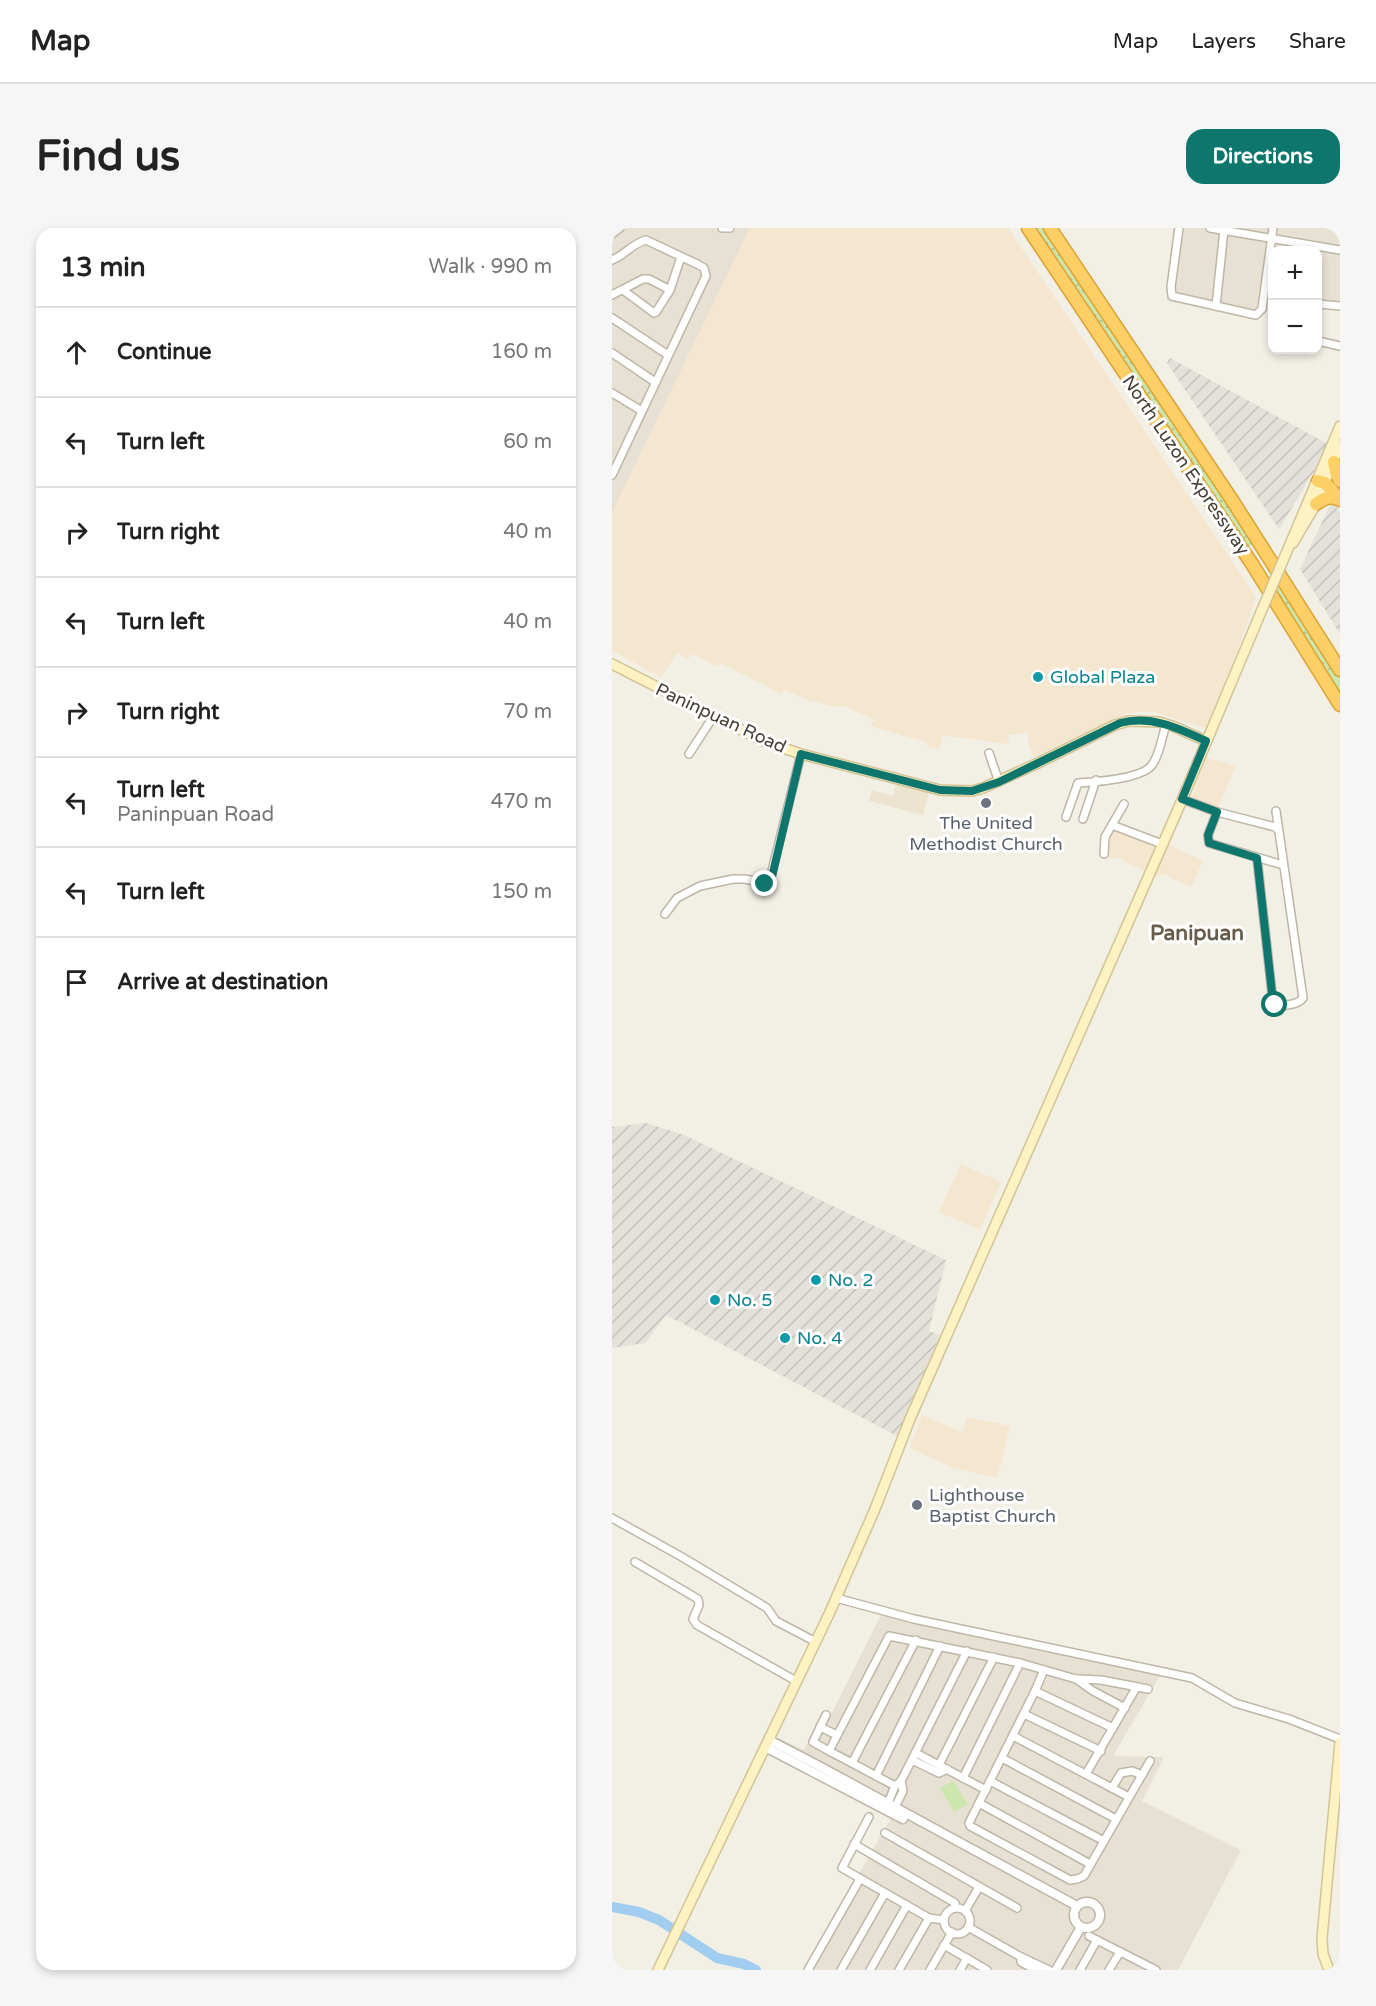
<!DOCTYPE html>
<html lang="en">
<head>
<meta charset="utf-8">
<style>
	:root { --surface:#fff; --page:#f6f6f6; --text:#222; --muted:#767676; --line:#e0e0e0; --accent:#0f766e }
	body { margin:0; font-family:"Varela Round",sans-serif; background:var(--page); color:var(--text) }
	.controls { position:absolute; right:18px; top:18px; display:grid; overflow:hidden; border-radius:12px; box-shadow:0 3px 9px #0003 }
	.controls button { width:54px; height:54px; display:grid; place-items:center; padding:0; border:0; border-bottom:2px solid var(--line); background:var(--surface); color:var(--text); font:30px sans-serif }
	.stop { position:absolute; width:18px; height:18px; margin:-14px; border:4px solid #0f766e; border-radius:50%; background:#fff }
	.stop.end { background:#0f766e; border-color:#fff; box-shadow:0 2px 6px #0008 }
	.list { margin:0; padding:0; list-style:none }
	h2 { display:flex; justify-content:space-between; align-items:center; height:78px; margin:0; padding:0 24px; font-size:26px }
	h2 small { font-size:20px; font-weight:400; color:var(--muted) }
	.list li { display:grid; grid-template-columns:39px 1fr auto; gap:18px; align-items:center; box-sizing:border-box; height:90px; padding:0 24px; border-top:2px solid var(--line) }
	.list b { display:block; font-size:22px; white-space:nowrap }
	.list p { margin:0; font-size:20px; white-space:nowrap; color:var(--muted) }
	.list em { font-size:20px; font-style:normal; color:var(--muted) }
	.icon { flex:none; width:33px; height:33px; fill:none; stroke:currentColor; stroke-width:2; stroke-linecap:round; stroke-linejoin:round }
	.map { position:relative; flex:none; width:728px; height:1742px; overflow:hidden; border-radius:18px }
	header { display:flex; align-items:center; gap:36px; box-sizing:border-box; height:84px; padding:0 30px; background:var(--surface); border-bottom:2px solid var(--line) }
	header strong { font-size:28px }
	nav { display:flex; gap:33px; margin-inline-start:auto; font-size:21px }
	.intro { display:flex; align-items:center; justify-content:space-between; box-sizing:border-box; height:144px; padding:0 36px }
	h1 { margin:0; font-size:42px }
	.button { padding:15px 27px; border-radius:18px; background:var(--accent); color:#fff; font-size:21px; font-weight:700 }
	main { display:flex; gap:36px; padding:0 36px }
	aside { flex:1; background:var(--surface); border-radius:18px; box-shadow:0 3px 9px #0003 }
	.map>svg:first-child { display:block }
	.residential { fill:#e6e1d3 }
	.commercial { fill:#f5e6d0 }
	.industrial { fill:url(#industrial-furrows) }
	.education { fill:#ece4cf }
	.grass { fill:url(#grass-dots) }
	.garden { fill:#cbe7ae }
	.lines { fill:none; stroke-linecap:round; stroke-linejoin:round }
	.river { stroke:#a1cdf0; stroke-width:10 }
	.minor-casing { stroke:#beb7a8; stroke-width:10 }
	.tertiary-casing { stroke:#beb7a8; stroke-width:11 }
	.secondary-casing { stroke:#d3c395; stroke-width:12 }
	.motorway-casing { stroke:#dca435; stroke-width:15 }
	.minor { stroke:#fff; stroke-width:7 }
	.tertiary { stroke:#fff; stroke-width:8 }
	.secondary { stroke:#fef2c3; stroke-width:9 }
	.motorway { stroke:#fdcf66; stroke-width:12 }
	.secondary-bridge-casing { stroke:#d3c395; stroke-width:12; stroke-linecap:butt }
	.secondary-bridge { stroke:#fef2c3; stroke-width:9 }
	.route { stroke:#0f766e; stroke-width:8 }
	.culture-dot { fill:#0f9aa8; stroke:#fff; stroke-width:2 }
	.worship-dot { fill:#6b7280; stroke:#fff; stroke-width:2 }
	.labels { text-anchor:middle; stroke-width:6; stroke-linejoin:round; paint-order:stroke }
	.street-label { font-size:18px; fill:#453f35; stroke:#fff }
	.culture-label { font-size:18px; fill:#0d838f; stroke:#fff; text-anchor:start }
	.worship-label { font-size:18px; fill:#5b616d; stroke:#fff }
	.quarter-label { font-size:21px; font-weight:bold; fill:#685d4c; stroke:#fff }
</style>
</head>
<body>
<header>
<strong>Map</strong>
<nav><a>Map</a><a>Layers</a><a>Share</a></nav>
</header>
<div class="intro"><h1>Find us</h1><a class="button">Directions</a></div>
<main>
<aside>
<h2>13 min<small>Walk · 990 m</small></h2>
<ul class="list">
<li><svg class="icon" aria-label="ahead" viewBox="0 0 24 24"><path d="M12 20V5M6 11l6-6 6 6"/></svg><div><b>Continue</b></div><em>160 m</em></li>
<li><svg class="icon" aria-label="left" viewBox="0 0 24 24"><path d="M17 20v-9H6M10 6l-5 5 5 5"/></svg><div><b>Turn left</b></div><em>60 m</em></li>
<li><svg class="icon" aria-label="right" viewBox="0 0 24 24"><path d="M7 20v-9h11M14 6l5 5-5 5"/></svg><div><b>Turn right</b></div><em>40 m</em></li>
<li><svg class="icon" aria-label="left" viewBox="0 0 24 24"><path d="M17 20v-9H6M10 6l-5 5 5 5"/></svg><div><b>Turn left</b></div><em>40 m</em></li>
<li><svg class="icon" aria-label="right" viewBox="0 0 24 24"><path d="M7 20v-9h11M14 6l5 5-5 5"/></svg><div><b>Turn right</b></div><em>70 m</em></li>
<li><svg class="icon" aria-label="left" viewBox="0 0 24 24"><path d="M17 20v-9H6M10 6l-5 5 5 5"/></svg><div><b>Turn left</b><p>Paninpuan Road</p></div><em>470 m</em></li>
<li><svg class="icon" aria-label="left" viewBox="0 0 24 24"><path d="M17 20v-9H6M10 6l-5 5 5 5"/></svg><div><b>Turn left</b></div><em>150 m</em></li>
<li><svg class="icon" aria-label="arrive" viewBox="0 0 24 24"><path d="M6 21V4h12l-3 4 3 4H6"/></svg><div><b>Arrive at destination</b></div></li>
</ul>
</aside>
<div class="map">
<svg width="728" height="1742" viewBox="0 0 728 1742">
	<defs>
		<pattern id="industrial-furrows" width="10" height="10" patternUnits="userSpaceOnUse" patternTransform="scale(1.5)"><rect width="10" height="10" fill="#e4e0da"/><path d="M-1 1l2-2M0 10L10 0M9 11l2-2" fill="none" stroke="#c5c1bc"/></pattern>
		<pattern id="grass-dots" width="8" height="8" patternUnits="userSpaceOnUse" patternTransform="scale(1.5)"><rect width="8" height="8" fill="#cbe7ae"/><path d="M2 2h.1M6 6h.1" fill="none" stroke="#b0c796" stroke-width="1.8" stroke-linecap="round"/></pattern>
	</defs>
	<rect width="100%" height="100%" fill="#f2efe5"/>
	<g class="residential">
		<polygon points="0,0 138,0 0,285"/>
		<polygon points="561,0 728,0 728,81 706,79 706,22 660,22 660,85 653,84 646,91 555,73 556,47"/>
		<polygon points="270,1385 550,1444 501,1528 552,1529 530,1573 629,1622 566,1742 192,1742 279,1590 157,1523 164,1509 192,1522 211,1483 219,1486"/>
	</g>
	<g class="commercial">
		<polygon points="138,0 396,0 644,369 615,454 594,500 542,484 523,484 515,486 422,529 416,515 417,504 397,507 396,516 331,507 327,521 317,519 314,514 259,498 262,491 231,478 223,479 196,472 172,462 170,466 108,435 105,438 80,426 76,431 65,425 49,449 0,423 0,285"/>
		<polygon points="592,529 624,538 606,580 580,570"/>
		<polygon points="500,599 545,617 533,643 506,630 494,630 492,615"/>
		<polygon points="555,616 591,633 579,659 551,646 538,652"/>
		<polygon points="349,936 389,954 368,1002 327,984"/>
		<polygon points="310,1187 350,1204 355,1189 398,1198 385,1250 342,1240 298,1220"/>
	</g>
	<g class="industrial">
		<polygon points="558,130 718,217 667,301 555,135"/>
		<polygon points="718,277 723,277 728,284 728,406 688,341"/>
		<polygon points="34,895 72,907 334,1032 317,1103 328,1107 285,1208 54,1087 33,1115 0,1120 0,899"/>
	</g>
	<polygon class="education" points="285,551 318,560 311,587 257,573 260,562 281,568"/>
	<g class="grass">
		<polygon points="421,0 434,0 642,314 641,317 634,319"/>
		<polygon points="668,353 728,447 728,471 662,367"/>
	</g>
	<polygon class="garden" points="341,1553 356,1576 342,1584 328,1560"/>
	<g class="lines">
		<polyline class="river" points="0,1679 27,1684 47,1692 105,1730 132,1736 144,1742"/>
		<g class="minor-casing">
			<g id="minor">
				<polyline points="110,0 118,0"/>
				<polyline points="567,0 559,59 560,68 644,87 650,81 661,0"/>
				<polyline points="598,0 728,22"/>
				<polyline points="0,6 8,0"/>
				<path d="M0 32C13 27 21 15 34 12L87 37 92 40 94 48 0 247"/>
				<polyline points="11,62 42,85 44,84 58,62 69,29"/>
				<polyline points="0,67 31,51 37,51 58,62"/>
				<polyline points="706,76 728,78"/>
				<polyline points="604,78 612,2"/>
				<polyline points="0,90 56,127"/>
				<polyline points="706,113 728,118"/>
				<polyline points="0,125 43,154"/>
				<polyline points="0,165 30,183"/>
				<polyline points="377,525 387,554"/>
				<polyline points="77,526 101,489"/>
				<polyline points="570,571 605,584 663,599 666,602"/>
				<polyline points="605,584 596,607 597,615 671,637"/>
				<path d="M454 589 466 555C483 554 530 551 540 537 548 526 550 509 554 496"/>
				<polyline points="471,591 484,552"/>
				<polyline points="500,597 550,616"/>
				<polyline points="492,626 493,609 512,576"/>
				<path d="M645 630 661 774 663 777C671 778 686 777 691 770L664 583"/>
				<polyline points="53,686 65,670 88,658 121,651 132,651 157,655 189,526"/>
				<polyline points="0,1290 70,1329 155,1380 164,1393 204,1414"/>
				<polyline points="23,1334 86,1371 87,1377 81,1391 85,1397 184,1453"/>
				<polyline points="224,1370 302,1391 580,1450 623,1475 677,1491 728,1511"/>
				<polyline points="432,1442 423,1463 357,1595 358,1598 458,1652 465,1651 472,1648 538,1533"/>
				<polyline points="464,1451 481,1463 513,1480"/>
				<polyline points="423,1463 501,1500"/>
				<polyline points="412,1486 489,1523"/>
				<polyline points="214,1487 201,1514 217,1523"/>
				<polyline points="208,1499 225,1507"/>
				<polyline points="401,1508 517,1569"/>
				<polyline points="304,1525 374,1562"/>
				<polyline points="390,1530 504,1591"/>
				<polyline points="300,1532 327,1545 335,1541"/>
				<polyline points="240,1535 217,1523 277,1408 408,1435 464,1451 489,1452 536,1461"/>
				<polyline points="327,1537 382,1429"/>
				<polyline points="474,1546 524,1460"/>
				<polyline points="264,1548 328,1418"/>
				<polyline points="351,1550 408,1435"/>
				<polyline points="378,1553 492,1613"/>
				<polyline points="283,1558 240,1535 304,1412"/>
				<polyline points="500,1560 509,1545 520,1543 530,1547"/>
				<polyline points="367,1575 478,1636"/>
				<polyline points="274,1580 283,1558 289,1553 355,1423"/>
				<polyline points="281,1583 291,1563 289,1553"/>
				<polyline points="257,1589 230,1640 317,1690 332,1692"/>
				<polyline points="273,1605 405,1680"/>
				<polyline points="242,1616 343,1675 343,1680"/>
				<circle cx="345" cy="1693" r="13"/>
				<polyline points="353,1683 367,1659"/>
				<polyline points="356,1699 409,1729 437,1742"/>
				<polyline points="477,1708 544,1742"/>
				<polyline points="332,1717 375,1742"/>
				<polyline points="409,1729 409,1734 424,1742"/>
				<polyline points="196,1742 248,1651"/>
				<polyline points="229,1742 273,1665"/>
				<polyline points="258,1742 295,1677"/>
				<polyline points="287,1742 317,1690"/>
				<polyline points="318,1742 340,1704"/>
				<polyline points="348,1742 355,1730"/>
				<polyline points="468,1742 485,1712"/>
				<polyline points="497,1742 508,1724"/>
			</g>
		</g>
		<g class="tertiary-casing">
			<g id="tertiary">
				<polyline points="157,1512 209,1539 465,1678"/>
				<polyline points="153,1519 291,1591"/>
				<circle cx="475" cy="1687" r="13"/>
				<polyline points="444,1742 469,1699"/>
			</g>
		</g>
		<g class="secondary-casing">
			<g id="secondary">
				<polyline points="681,315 704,276 728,217"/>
				<polyline points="673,328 728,198"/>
				<polyline points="0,436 153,514 189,526 328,562 360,563 371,560 424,536 503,497 517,493 547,494 563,499 594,513"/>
				<polyline points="46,1742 218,1384 263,1281 298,1191 567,579 649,384"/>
				<polyline points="717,1742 711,1726 710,1710 728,1514"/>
			</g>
		</g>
		<g class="motorway-casing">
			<g id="motorway">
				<polyline points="416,0 640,336 728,477"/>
				<polyline points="438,0 622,275 728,442"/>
				<polyline points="722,234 724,244 728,253"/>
				<polyline points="706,253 713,255 728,271"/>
				<path d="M704 276C712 270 719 267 728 272"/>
			</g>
		</g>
		<use href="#minor" class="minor"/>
		<use href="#tertiary" class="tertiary"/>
		<use href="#secondary" class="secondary"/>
		<use href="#motorway" class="motorway"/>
		<g class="secondary-bridge-casing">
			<polyline id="secondary-bridge" points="649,384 673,328"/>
		</g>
		<use href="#secondary-bridge" class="secondary-bridge"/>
	</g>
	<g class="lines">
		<path class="route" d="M153 656 159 653 189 526 328 562 360 563 387 554 508 495C539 487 566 500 594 513L570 571 605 584 596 607 597 615 645 630 661 774 663 777"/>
	</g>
	<g class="culture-dot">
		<circle cx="426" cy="449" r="6"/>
		<circle cx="204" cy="1052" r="6"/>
		<circle cx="103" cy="1072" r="6"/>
		<circle cx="173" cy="1110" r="6"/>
	</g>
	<g class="worship-dot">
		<circle cx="374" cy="575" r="6"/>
		<circle cx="305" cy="1277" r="6"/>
	</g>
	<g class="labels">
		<g class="street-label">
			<text transform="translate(574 237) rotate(56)" y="6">North Luzon Expressway</text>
			<text transform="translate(109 490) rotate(25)" y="6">Paninpuan Road</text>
		</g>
		<g class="culture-label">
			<text x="438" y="455">Global Plaza</text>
			<text x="216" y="1058">No. 2</text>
			<text x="115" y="1078">No. 5</text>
			<text x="185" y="1116">No. 4</text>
		</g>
		<g class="worship-label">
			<text x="374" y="601">The United<tspan x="374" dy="21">Methodist Church</tspan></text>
			<text x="317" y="1273" text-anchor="start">Lighthouse<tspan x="317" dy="21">Baptist Church</tspan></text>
		</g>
		<g class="quarter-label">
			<text x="585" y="712">Panipuan</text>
		</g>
	</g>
</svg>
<div class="controls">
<button>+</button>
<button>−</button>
</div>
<div class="stop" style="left:663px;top:777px"></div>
<div class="stop end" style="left:153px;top:656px"></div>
</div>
</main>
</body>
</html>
